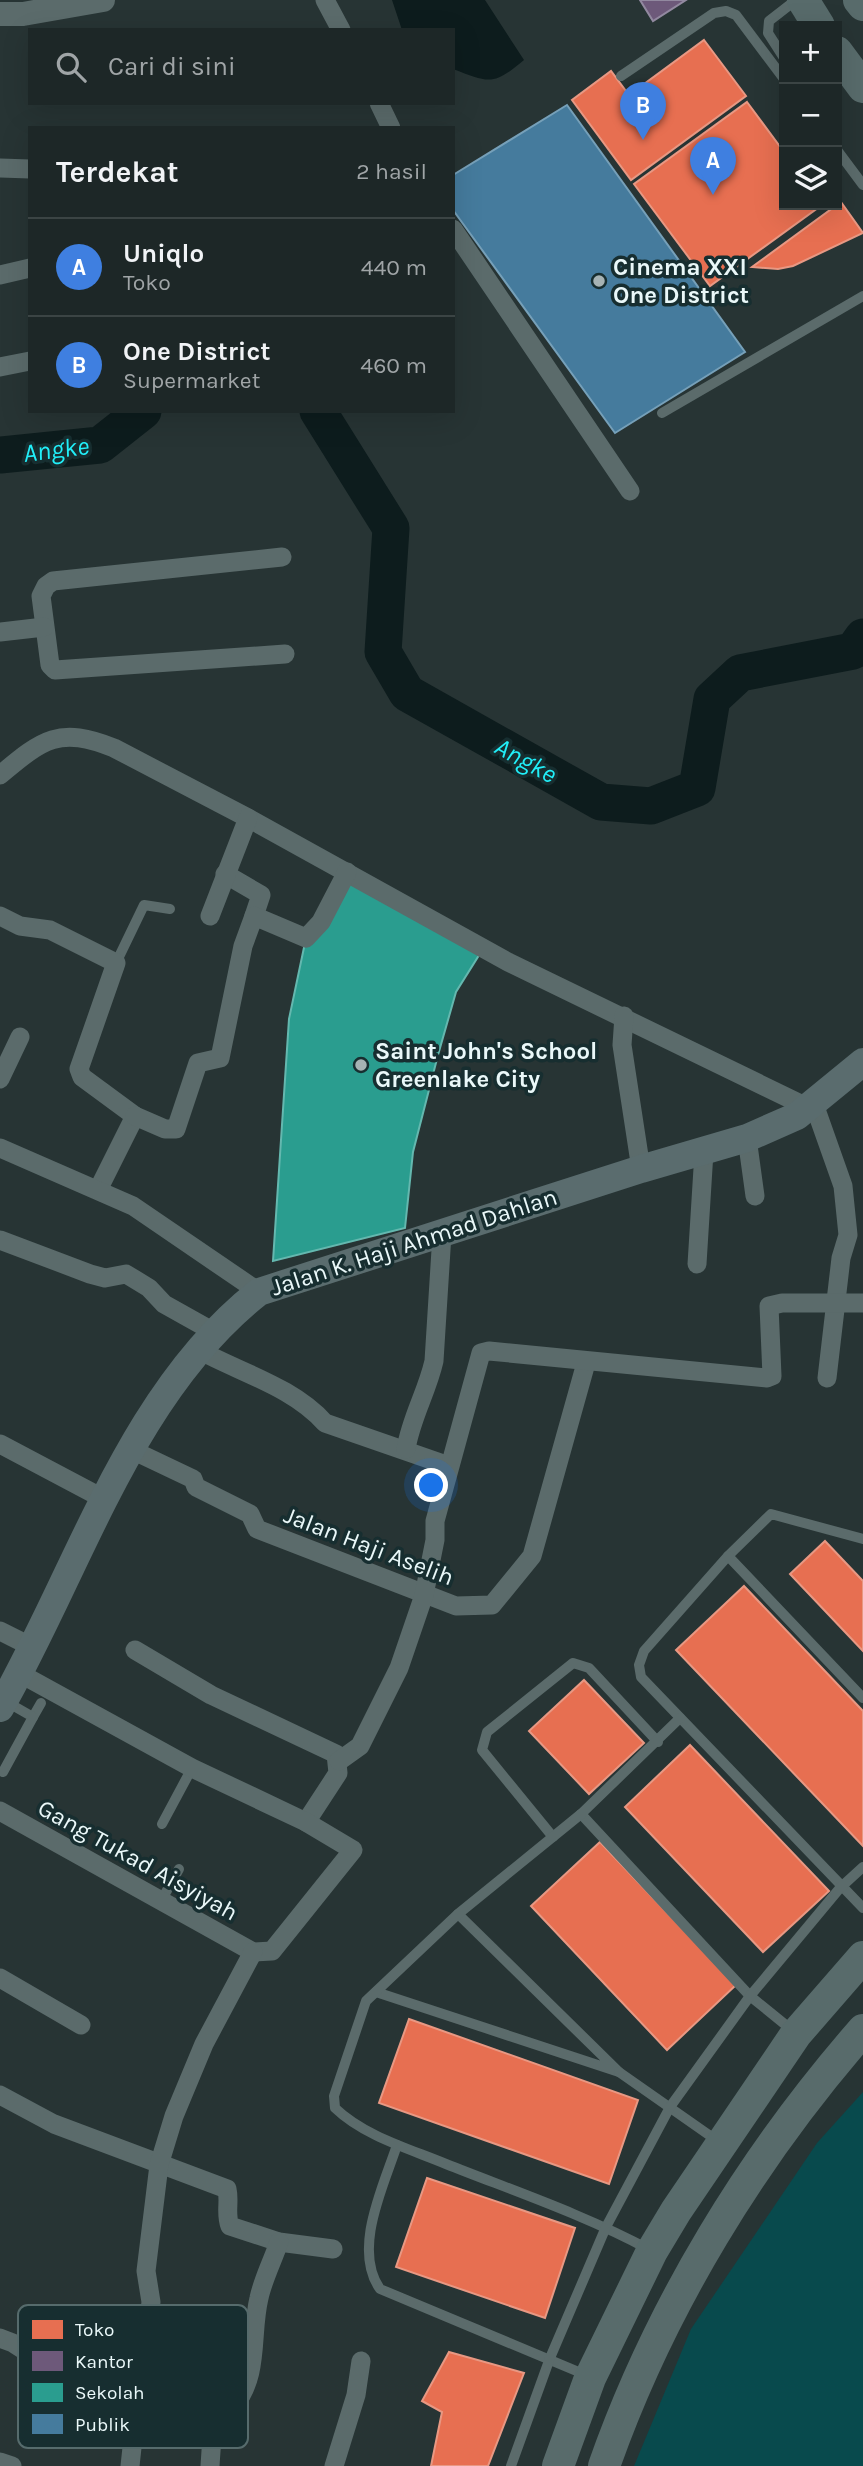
<!DOCTYPE html>
<html lang="id">
<head>
<meta charset="utf-8">
<style>
	:root { --surface:#1d2727; --page:#252f2f; --text:#f1f3f6; --muted:#a0a5a7; --line:#3b4444; --accent:#ea580c }
	body { margin:0; font-family:Karla,sans-serif; background:var(--page); color:var(--text) }
	.controls { position:absolute; right:21px; top:21px; display:grid; overflow:hidden; border-radius:0px; box-shadow:0 7px 28px #0002 }
	.controls button { width:63px; height:63px; display:grid; place-items:center; padding:0; border:0; border-bottom:2px solid var(--line); background:var(--surface); color:var(--text); font:35px sans-serif }
	.you { position:absolute; left:432px; top:1486px; width:24px; height:24px; margin:-18px; border:5px solid #fff; border-radius:50%; background:#1a73e8; box-shadow:0 0 0 10px #1a73e833 }
	.badge { display:grid; place-items:center; width:46px; height:46px; border-radius:50%; background:var(--accent); color:#fff; font-size:23px; font-weight:700 }
	.pin { position:absolute; translate:-50% -58px; filter:drop-shadow(0 2px 4px #0008) }
	.pin::after { content:''; position:absolute; top:37px; width:24px; height:21px; background:inherit; clip-path:polygon(0 0,100% 0,50% 100%) }
	.list { margin:0; padding:0; list-style:none }
	h2 { display:flex; justify-content:space-between; align-items:center; height:91px; margin:0; padding:0 28px; font-size:30px }
	h2 small { font-size:23px; font-weight:400; color:var(--muted) }
	.list li { display:grid; grid-template-columns:46px 1fr auto; gap:21px; align-items:center; box-sizing:border-box; height:98px; padding:0 28px; border-top:2px solid var(--line) }
	.list b { display:block; font-size:26px; white-space:nowrap }
	.list p { margin:0; font-size:23px; white-space:nowrap; color:var(--muted) }
	.list em { font-size:23px; font-style:normal; color:var(--muted) }
	.icon { flex:none; width:38px; height:38px; fill:none; stroke:currentColor; stroke-width:2; stroke-linecap:round; stroke-linejoin:round }
	.map { position:relative; flex:none; width:863px; height:2466px; overflow:hidden }
	.search { position:absolute; background:var(--surface); box-shadow:0 7px 28px #0002; left:28px; top:28px; width:427px; height:77px; display:flex; align-items:center; gap:18px; box-sizing:border-box; padding:0 24px; border-radius:0px; color:var(--muted); font-size:26px }
	.panel { position:absolute; background:var(--surface); box-shadow:0 7px 28px #0002; left:28px; top:126px; width:427px; height:287px; border-radius:0px }
	.map>svg:first-child { display:block }
	.green { fill:#084a4d }
	.water { fill:#0d1c1d }
	.shops { fill:#e76f51; stroke:#e89883; stroke-width:2 }
	.offices { fill:#6d597a; stroke:#9289a0; stroke-width:2 }
	.schools { fill:#2a9d8f; stroke:#64b8af; stroke-width:2 }
	.public { fill:#457b9d; stroke:#76a0b9; stroke-width:2 }
	.lines { fill:none; stroke-linecap:round; stroke-linejoin:round }
	.river { stroke:#0d1c1d; stroke-width:37 }
	.service { stroke:#5b6b6b; stroke-width:10 }
	.minor { stroke:#5b6b6b; stroke-width:19 }
	.tertiary { stroke:#5b6b6b; stroke-width:24 }
	.secondary { stroke:#5a6c6e; stroke-width:28 }
	.primary { stroke:#586b6b; stroke-width:32 }
	.poi-dot { fill:#a6b3b4; stroke:#172e30; stroke-width:2.5 }
	.labels { text-anchor:middle; stroke-width:7; stroke-linejoin:round; paint-order:stroke }
	.poi-label { font-size:24px; font-weight:bold; fill:#eaf8f9; stroke:#172e30; text-anchor:start }
	.street-label { font-size:24px; fill:#eaf8f9; stroke:#172e30 }
	.water-label { font-size:26px; font-style:italic; fill:#21eff9; stroke:#172e30 }
	.key { fill:#172e30; stroke:#566b6c; stroke-width:2 }
	.key-label { font-size:19px; fill:#eaf8f9 }
</style>
</head>
<body>
<div class="map">
<svg width="863" height="2466" viewBox="0 0 863 2466">
	<rect width="100%" height="100%" fill="#273434"/>
	<polygon class="green" points="863,2092 863,2466 634,2466 691,2329 817,2143"/>
	<path class="water" d="M392 0H485L524 60C493 86 490 83 453 69V30H402Z"/>
	<g class="shops">
		<polygon points="704,40 746,96 631,180 572,100 611,71 629,95"/>
		<polygon points="747,102 784,152 784,205 822,205 710,286 634,184"/>
		<polygon points="841,202 863,233 793,266 778,269 752,267"/>
		<polygon points="825,1541 863,1581 863,1651 790,1574"/>
		<polygon points="744,1586 863,1711 863,1846 676,1650"/>
		<polygon points="584,1680 644,1743 589,1794 529,1731"/>
		<polygon points="690,1745 829,1891 763,1952 625,1807"/>
		<polygon points="600,1842 736,1985 667,2050 531,1906"/>
		<polygon points="409,2019 638,2100 609,2184 379,2103"/>
		<polygon points="427,2178 575,2228 545,2318 396,2267"/>
		<polygon points="449,2352 524,2373 488,2466 431,2466 442,2412 422,2401"/>
	</g>
	<polygon class="offices" points="640,0 686,0 653,21"/>
	<polygon class="schools" points="347,872 481,952 456,992 438,1055 413,1152 405,1228 273,1261 289,1019 306,938"/>
	<polygon class="public" points="567,105 745,352 615,433 453,210 453,175"/>
	<g class="lines">
		<g class="river">
			<polyline points="318,411 391,528 383,652 407,693 601,802 651,806 697,788 712,699 740,673 853,651 863,637"/>
			<polyline points="0,455 100,445 143,411"/>
		</g>
		<g class="service">
			<polyline points="784,58 768,33 769,21 796,0"/>
			<polyline points="621,76 714,13 726,11 736,15 784,79"/>
			<polyline points="837,150 863,185"/>
			<polyline points="662,413 863,296"/>
			<polyline points="116,963 144,905 170,909"/>
			<polyline points="863,1539 771,1514 728,1556 644,1651 639,1665 641,1677 863,1908"/>
			<polyline points="728,1556 863,1698"/>
			<polyline points="33,1717 41,1703"/>
			<polyline points="3,1772 33,1717 5,1701"/>
			<polyline points="581,1814 750,1996 793,2031"/>
			<polyline points="162,1824 192,1768"/>
			<polyline points="553,1837 482,1750 487,1732 573,1663 589,1668 658,1742"/>
			<polyline points="161,1901 179,1869"/>
			<polyline points="376,1992 619,2072 458,1914"/>
			<polyline points="619,2072 719,2142"/>
			<path d="M397 2145C384 2185 352 2249 380 2289L586 2375"/>
			<path d="M650 2250C585 2215 514 2191 446 2164 410 2149 364 2136 335 2108L334 2096 366 2001 458 1914 581 1814 680 1718"/>
			<polyline points="511,2466 550,2358 606,2227 670,2107 750,1996 840,1888 863,1867"/>
		</g>
		<g class="minor">
			<polyline points="325,0 341,30"/>
			<polyline points="379,103 391,128"/>
			<polyline points="0,168 30,169"/>
			<polyline points="453,229 630,491"/>
			<polyline points="0,275 30,268"/>
			<polyline points="0,367 30,361"/>
			<polyline points="282,557 53,581 46,586 41,596 50,665 55,670 285,654"/>
			<polyline points="0,632 44,627"/>
			<path d="M0 775C43 739 59 726 114 748L248 818 508 962 809 1108"/>
			<polyline points="225,874 261,895 254,916"/>
			<polyline points="0,916 20,926 50,930 116,963 79,1069 82,1077 135,1116 98,1190"/>
			<polyline points="210,916 248,818"/>
			<polyline points="624,1016 622,1045 641,1169"/>
			<polyline points="0,1079 20,1037"/>
			<polyline points="814,1104 843,1186 848,1235 841,1258 827,1378"/>
			<polyline points="135,1116 165,1129 176,1129 198,1063 220,1058 243,946 254,916 306,938 321,922 347,872"/>
			<polyline points="747,1138 755,1196"/>
			<polyline points="0,1148 133,1206 259,1292"/>
			<polyline points="0,1240 90,1274 105,1278 126,1274 149,1288 164,1304 214,1332"/>
			<polyline points="697,1264 704,1152"/>
			<path d="M199 1350C241 1373 293 1387 325 1423L449 1466"/>
			<polyline points="0,1444 104,1499"/>
			<path d="M406 1449C411 1418 427 1392 434 1361L442 1234"/>
			<polyline points="132,1450 193,1479 196,1487 250,1514 257,1529 456,1606 492,1605 532,1556 586,1363"/>
			<polyline points="0,1631 32,1647"/>
			<polyline points="135,1650 211,1695 336,1754 338,1773 306,1822"/>
			<polyline points="339,1761 360,1746 399,1668 424,1595 435,1540 435,1521 481,1353 489,1351 767,1378 772,1376 769,1306 782,1303 863,1303"/>
			<polyline points="0,1811 253,1952 272,1951 353,1850 306,1822 192,1768 19,1673"/>
			<polyline points="0,1978 81,2025"/>
			<path d="M0 2095 54 2124 227 2189C230 2202 225 2214 230 2226L279 2242 333 2249"/>
			<polyline points="0,2338 13,2343 131,2419 134,2429 130,2466"/>
			<polyline points="119,2409 148,2327 151,2302 146,2271 159,2165 174,2116 204,2044 253,1952"/>
			<polyline points="0,2462 12,2466"/>
			<path d="M210 2466 213 2421 222 2406 233 2407C260 2375 250 2335 259 2298 263 2279 273 2260 279 2242"/>
			<polyline points="334,2466 356,2395 361,2361"/>
		</g>
		<polyline class="tertiary" points="0,14 23,14 103,0"/>
		<path class="secondary" d="M0 1708C79 1570 130 1393 259 1292L641 1169 747 1138 797 1116 863 1062"/>
		<g class="primary">
			<polyline points="803,0 819,26"/>
			<polyline points="859,0 863,5"/>
			<polyline points="837,52 863,87"/>
			<polyline points="558,2466 590,2378 652,2251 676,2211 796,2034 863,1957"/>
			<path d="M604 2466C660 2307 752 2157 863 2030"/>
		</g>
	</g>
	<g class="poi-dot">
		<circle cx="599" cy="281" r="7"/>
		<circle cx="361" cy="1065" r="7"/>
	</g>
	<g class="labels">
		<g class="poi-label">
			<text x="613" y="275">Cinema XXI<tspan x="613" dy="28">One District</tspan></text>
			<text x="375" y="1059">Saint John's School<tspan x="375" dy="28">Greenlake City</tspan></text>
		</g>
		<g class="street-label">
			<text transform="translate(414 1242) rotate(-18)" y="8">Jalan K. Haji Ahmad Dahlan</text>
			<text transform="translate(369 1546) rotate(21)" y="8">Jalan Haji Aselih</text>
			<text transform="translate(138 1860) rotate(29)" y="8">Gang Tukad Aisyiyah</text>
		</g>
		<g class="water-label">
			<text transform="translate(56 449) rotate(-7)" y="9">Angke</text>
			<text transform="translate(526 760) rotate(29)" y="9">Angke</text>
		</g>
	</g>
	<rect x="18" y="2305" width="230" height="143" rx="10" class="key"/>
	<rect x="32" y="2320" width="31" height="19" fill="#e76f51"/>
	<rect x="32" y="2351" width="31" height="20" fill="#6d597a"/>
	<rect x="32" y="2383" width="31" height="19" fill="#2a9d8f"/>
	<rect x="32" y="2414" width="31" height="20" fill="#457b9d"/>
	<g class="key-label">
		<text x="75" y="2336">Toko</text>
		<text x="75" y="2368">Kantor</text>
		<text x="75" y="2399">Sekolah</text>
		<text x="75" y="2431">Publik</text>
	</g>
</svg>
<div class="controls">
<button>+</button>
<button>−</button>
<button><svg class="icon" aria-label="layers" viewBox="0 0 24 24"><path d="M12 4l9 5-9 5-9-5zM3 14l9 5 9-5"/></svg></button>
</div>
<div class="you"></div>
<div class="pin badge" style="left:713px;top:195px;background:#3f7fe0">A</div>
<div class="pin badge" style="left:643px;top:140px;background:#3f7fe0">B</div>
<div class="search"><svg class="icon" aria-label="search" viewBox="0 0 24 24"><circle cx="10" cy="10" r="6"/><path d="M15 15l6 6"/></svg>Cari di sini</div>
<section class="panel">
<h2>Terdekat<small>2 hasil</small></h2>
<ul class="list">
<li><span class="badge" style="background:#3f7fe0">A</span><div><b>Uniqlo</b><p>Toko</p></div><em>440 m</em></li>
<li><span class="badge" style="background:#3f7fe0">B</span><div><b>One District</b><p>Supermarket</p></div><em>460 m</em></li>
</ul>
</section>
</div>
</body>
</html>
